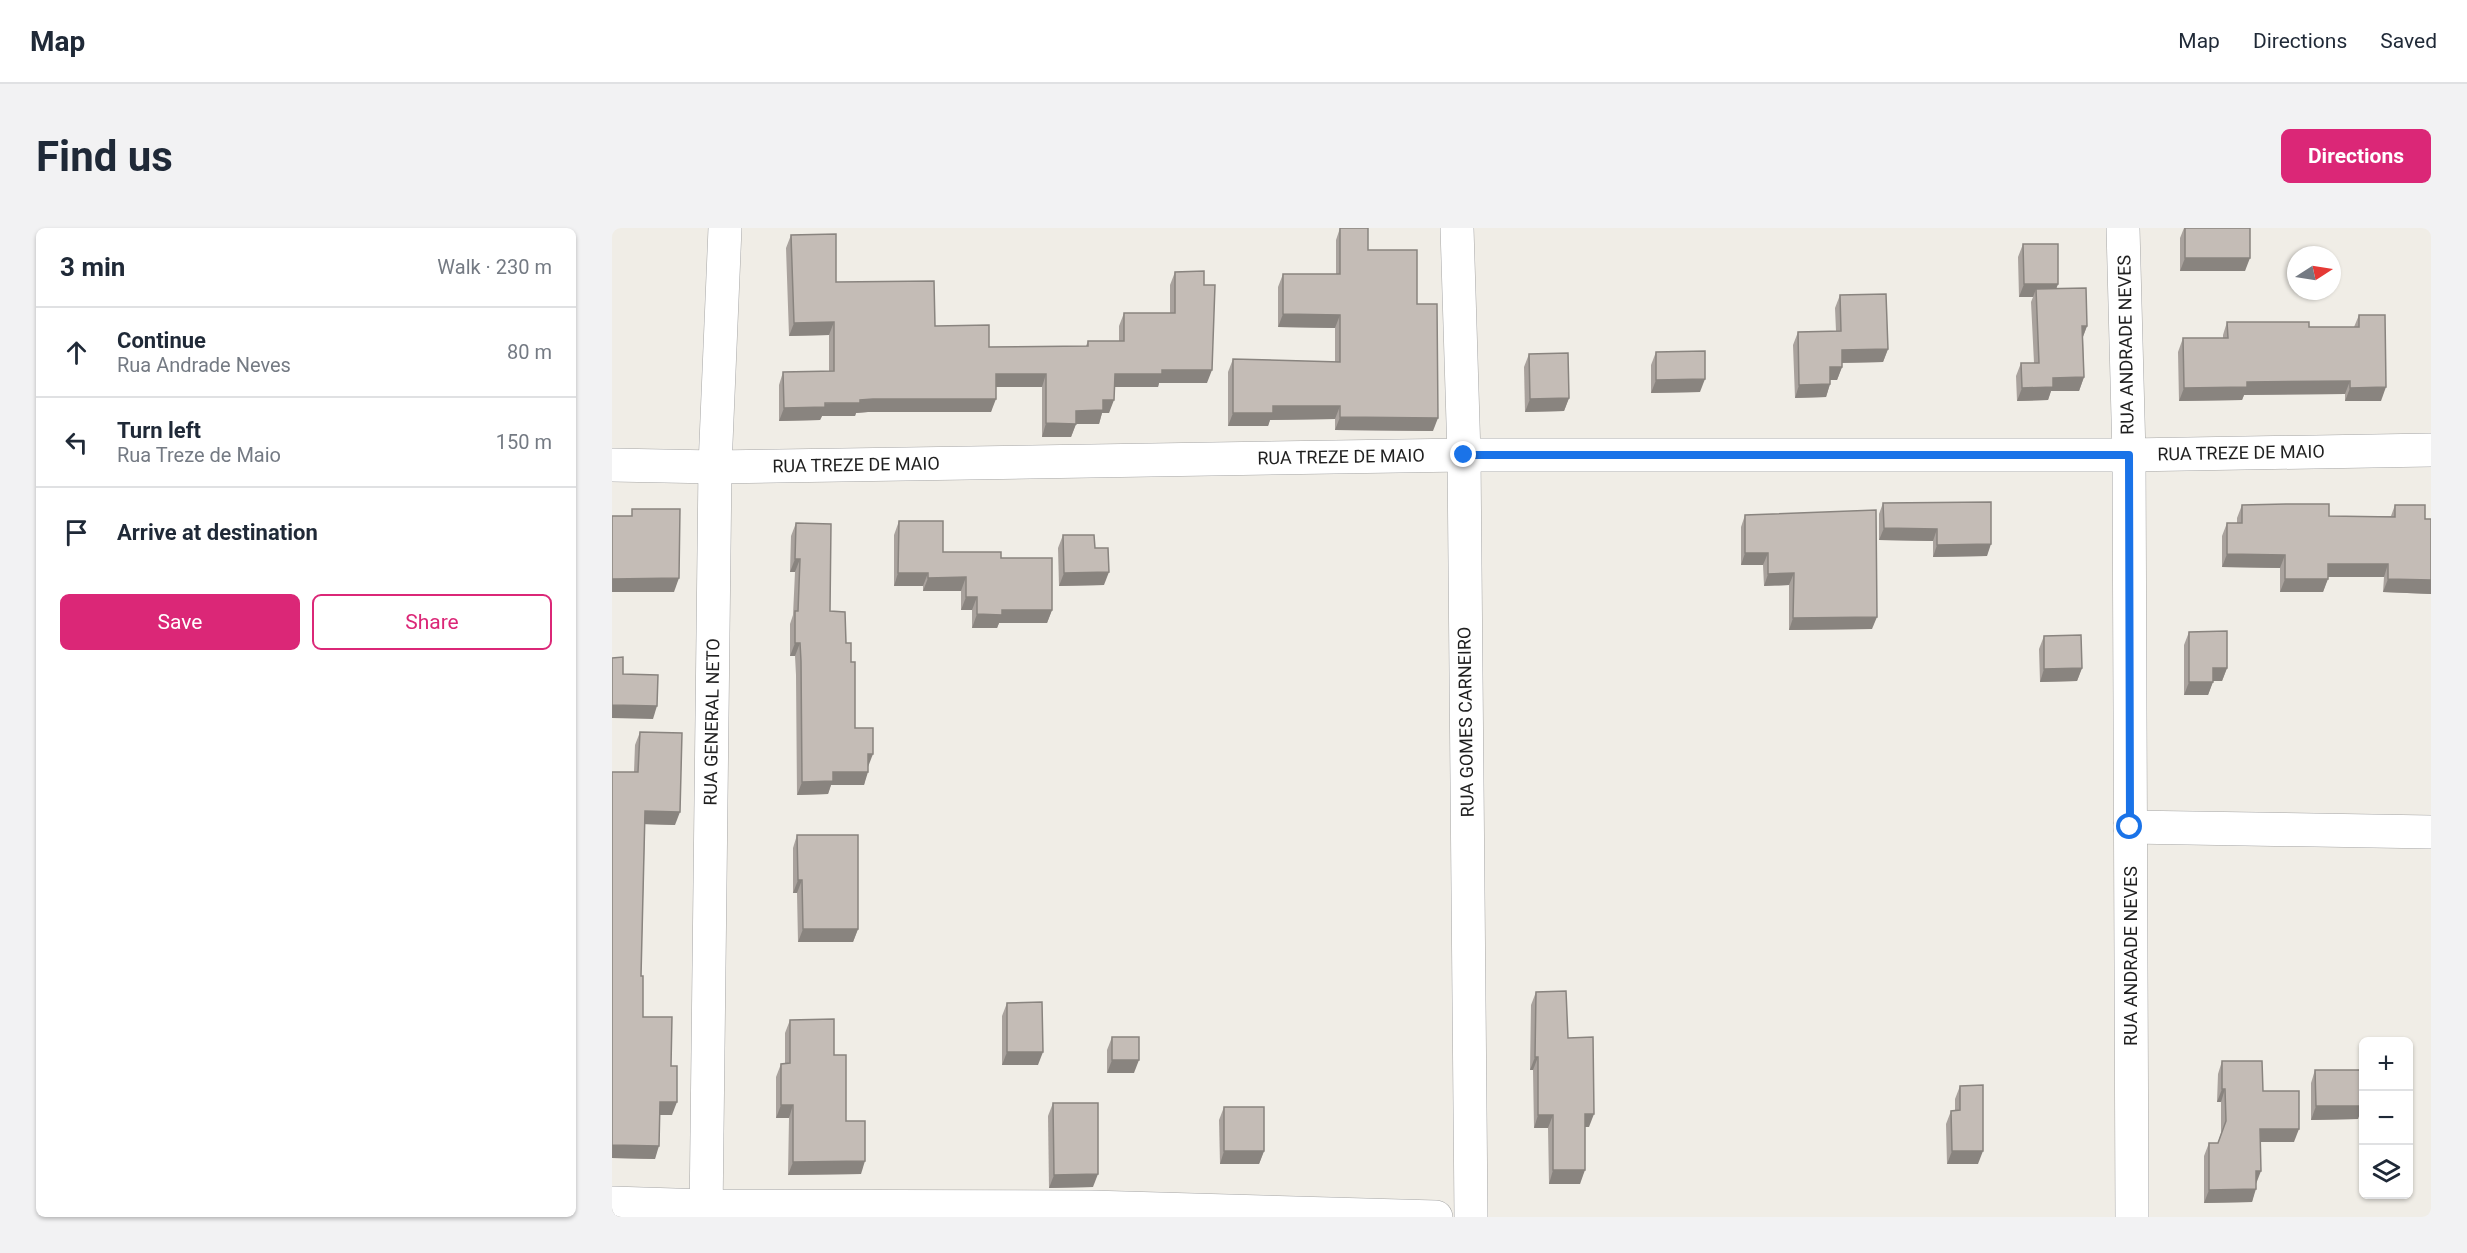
<!DOCTYPE html>
<html lang="en">
<head>
<meta charset="utf-8">
<style>
	:root { --surface:#fff; --page:#f2f2f3; --text:#1f2937; --muted:#747a83; --line:#e0e1e3; --accent:#db2777 }
	body { margin:0; font-family:Roboto,sans-serif; background:var(--page); color:var(--text) }
	.controls { position:absolute; right:18px; bottom:18px; display:grid; overflow:hidden; border-radius:9px; box-shadow:0 2px 4px #0004 }
	.controls button { width:54px; height:54px; display:grid; place-items:center; padding:0; border:0; border-bottom:2px solid var(--line); background:var(--surface); color:var(--text); font:30px sans-serif }
	.compass { position:absolute; left:1675px; top:18px; width:54px; height:54px; border-radius:50%; background:var(--surface); box-shadow:0 2px 4px #0004; rotate:78deg }
	.stop { position:absolute; width:18px; height:18px; margin:-14px; border:4px solid #1a73e8; border-radius:50%; background:#fff }
	.stop.end { background:#1a73e8; border-color:#fff; box-shadow:0 2px 6px #0008 }
	.list { margin:0; padding:0; list-style:none }
	h2 { display:flex; justify-content:space-between; align-items:center; height:78px; margin:0; padding:0 24px; font-size:26px }
	h2 small { font-size:20px; font-weight:400; color:var(--muted) }
	.list li { display:grid; grid-template-columns:39px 1fr auto; gap:18px; align-items:center; box-sizing:border-box; height:90px; padding:0 24px; border-top:2px solid var(--line) }
	.list b { display:block; font-size:22px; white-space:nowrap }
	.list p { margin:0; font-size:20px; white-space:nowrap; color:var(--muted) }
	.list em { font-size:20px; font-style:normal; color:var(--muted) }
	.actions { display:flex; gap:12px; padding:18px 24px }
	.actions a { flex:1; padding:14px 0; border:2px solid var(--accent); border-radius:9px; text-align:center; font-size:21px; color:var(--accent) }
	.actions .main { background:var(--accent); color:#fff }
	.icon { flex:none; width:33px; height:33px; fill:none; stroke:currentColor; stroke-width:2; stroke-linecap:round; stroke-linejoin:round }
	.map { position:relative; flex:none; width:1819px; height:989px; overflow:hidden; border-radius:9px }
	header { display:flex; align-items:center; gap:36px; box-sizing:border-box; height:84px; padding:0 30px; background:var(--surface); border-bottom:2px solid var(--line) }
	header strong { font-size:28px }
	nav { display:flex; gap:33px; margin-inline-start:auto; font-size:21px }
	.intro { display:flex; align-items:center; justify-content:space-between; box-sizing:border-box; height:144px; padding:0 36px }
	h1 { margin:0; font-size:42px }
	.button { padding:15px 27px; border-radius:9px; background:var(--accent); color:#fff; font-size:21px; font-weight:700 }
	main { display:flex; gap:36px; padding:0 36px }
	aside { flex:1; background:var(--surface); border-radius:9px; box-shadow:0 2px 4px #0004 }
	.map>svg:first-child { display:block }
	.lines { fill:none; stroke-linecap:round; stroke-linejoin:round }
	.minor-casing { stroke:#a6a6a6; stroke-width:34 }
	.minor { stroke:#fff; stroke-width:33 }
	.wall { fill:#a9a29d }
	.shaded-wall { fill:#89847f }
	.building { fill:#c4bcb6; stroke:#89847f; stroke-width:1.5 }
	.route { stroke:#1a73e8; stroke-width:8 }
	.labels { text-anchor:middle; stroke-width:5; stroke-linejoin:round; paint-order:stroke }
	.street-label { font-size:18px; fill:#1f1f1f; stroke:#fff }
</style>
</head>
<body>
<header>
<strong>Map</strong>
<nav><a>Map</a><a>Directions</a><a>Saved</a></nav>
</header>
<div class="intro"><h1>Find us</h1><a class="button">Directions</a></div>
<main>
<aside>
<h2>3 min<small>Walk · 230 m</small></h2>
<ul class="list">
<li><svg class="icon" aria-label="ahead" viewBox="0 0 24 24"><path d="M12 20V5M6 11l6-6 6 6"/></svg><div><b>Continue</b><p>Rua Andrade Neves</p></div><em>80 m</em></li>
<li><svg class="icon" aria-label="left" viewBox="0 0 24 24"><path d="M17 20v-9H6M10 6l-5 5 5 5"/></svg><div><b>Turn left</b><p>Rua Treze de Maio</p></div><em>150 m</em></li>
<li><svg class="icon" aria-label="arrive" viewBox="0 0 24 24"><path d="M6 21V4h12l-3 4 3 4H6"/></svg><div><b>Arrive at destination</b></div></li>
</ul>
<div class="actions"><a class="main">Save</a><a>Share</a></div>
</aside>
<div class="map">
<svg width="1819" height="989" viewBox="0 0 1819 989">
	<rect width="100%" height="100%" fill="#f0ede6"/>
	<g class="lines">
		<g class="minor-casing">
			<g id="minor">
				<polyline points="845,0 852,227 859,989"/>
				<polyline points="1511,0 1517,227 1520,989"/>
				<polyline points="0,237 103,239 852,227 1517,227 1819,222"/>
				<polyline points="1518,599 1819,604"/>
				<polyline points="0,975 95,978 479,979 824,989"/>
				<polyline points="94,989 103,239 113,0"/>
			</g>
		</g>
		<use href="#minor" class="minor"/>
	</g>
	<g class="wall">
		<polygon points="728,0 756,22 805,76 821,203 723,202 723,191 658,192 656,198 616,198 616,144 621,131 723,134 723,100 666,99 666,59 671,46 724,46 724,12"/>
		<polygon points="1572,0 1638,0 1633,43 1568,43 1568,10"/>
		<polygon points="179,7 224,54 323,98 377,119 474,118 476,113 507,113 507,98 512,85 558,85 558,57 563,44 592,57 595,155 547,155 546,159 502,159 497,185 490,185 487,196 464,196 459,209 430,209 430,159 384,159 379,184 256,184 244,185 243,188 210,188 208,192 167,193 167,157 171,144 217,143 217,107 177,108 174,20"/>
		<polygon points="1411,16 1446,56 1444,61 1475,98 1471,109 1472,149 1467,163 1439,163 1436,172 1405,173 1404,148 1409,135 1422,135 1419,74 1421,69 1407,69 1406,29"/>
		<polygon points="1228,67 1276,121 1271,134 1230,135 1230,139 1225,152 1218,152 1218,156 1214,169 1183,170 1181,117 1186,104 1224,103 1223,80"/>
		<polygon points="1747,87 1769,173 1733,173 1733,166 1632,167 1630,172 1567,173 1566,124 1571,110 1611,110 1611,107 1615,94 1697,99 1742,99"/>
		<polygon points="1044,124 1088,164 1039,165 1039,137"/>
		<polygon points="917,126 957,170 952,183 913,184 912,139"/>
		<polygon points="1379,274 1375,328 1321,329 1321,313 1267,312 1267,286 1271,275"/>
		<polygon points="1630,277 1717,288 1779,288 1783,277 1813,291 1819,291 1819,366 1771,364 1772,349 1716,349 1711,364 1668,364 1668,340 1610,339 1610,308 1615,295 1625,295 1625,290"/>
		<polygon points="1133,287 1260,401 1177,402 1177,357 1152,358 1151,337 1129,337 1129,299"/>
		<polygon points="287,293 331,324 389,330 440,382 435,395 387,395 385,400 360,400 360,382 349,382 349,363 311,363 311,358 282,358 282,307"/>
		<polygon points="184,295 218,383 234,415 239,434 243,500 256,539 252,557 219,557 216,566 185,567 184,447 183,428 178,428 178,396 181,387 183,344 178,344 179,308"/>
		<polygon points="451,307 483,320 492,357 447,358 446,320"/>
		<polygon points="1577,404 1615,440 1610,453 1601,453 1596,467 1572,467 1572,417"/>
		<polygon points="1432,408 1470,440 1465,453 1428,454 1427,421"/>
		<polygon points="28,504 63,597 33,596 29,748 31,789 59,838 60,887 48,887 43,931 0,930 0,544 22,544 23,517"/>
		<polygon points="185,607 246,701 241,714 186,714 185,665 181,665 181,620"/>
		<polygon points="924,764 956,810 977,899 973,899 968,956 937,956 936,900 922,900 921,842 918,842 919,777"/>
		<polygon points="395,775 426,837 390,837 390,788"/>
		<polygon points="178,792 222,827 234,893 249,946 176,947 177,890 164,890 164,849 169,836 173,836 173,805"/>
		<polygon points="500,809 522,845 495,845 495,822"/>
		<polygon points="1610,833 1651,863 1682,914 1648,914 1644,955 1640,974 1592,975 1592,928 1597,915 1606,915 1609,905 1609,874 1605,874 1606,846"/>
		<polygon points="1703,842 1746,891 1699,892 1699,855"/>
		<polygon points="1348,858 1366,936 1335,936 1334,896 1339,883 1343,882 1343,871"/>
		<polygon points="441,875 481,959 437,960 436,888"/>
		<polygon points="612,879 652,923 647,936 608,936 607,892"/>
	</g>
	<g class="shaded-wall">
		<polygon points="1573,30 1638,30 1633,43 1568,43"/>
		<polygon points="1412,56 1446,56 1441,69 1424,61 1421,69 1407,69"/>
		<polygon points="671,86 728,87 723,100 666,99"/>
		<polygon points="222,94 217,107 177,108 182,95"/>
		<polygon points="1470,98 1475,98 1470,111"/>
		<polygon points="1276,121 1271,134 1225,135 1230,122"/>
		<polygon points="1218,139 1230,139 1225,152 1213,152"/>
		<polygon points="550,142 600,142 595,155 547,155 546,159 498,159 503,146"/>
		<polygon points="384,146 434,146 430,159 380,159"/>
		<polygon points="1472,149 1467,163 1439,163 1436,172 1405,173 1410,160 1441,150"/>
		<polygon points="1093,151 1088,164 1039,165 1044,152"/>
		<polygon points="1738,153 1733,166 1632,167 1630,172 1567,173 1572,160 1635,154"/>
		<polygon points="1218,156 1214,169 1183,170 1187,157"/>
		<polygon points="1774,159 1769,173 1733,173 1738,160"/>
		<polygon points="957,170 952,183 913,184 918,171"/>
		<polygon points="261,171 384,171 379,184 256,184 244,185 243,188 210,188 208,192 167,193 172,180"/>
		<polygon points="491,172 502,172 497,185 490,185 487,196 459,196 464,183"/>
		<polygon points="661,178 728,178 723,191 658,192 656,198 616,198 621,185"/>
		<polygon points="728,189 826,190 821,203 723,202"/>
		<polygon points="434,195 464,196 459,209 430,209"/>
		<polygon points="1272,300 1325,301 1321,313 1267,312"/>
		<polygon points="1379,316 1375,328 1321,329 1325,317"/>
		<polygon points="1133,325 1156,325 1151,337 1129,337"/>
		<polygon points="1615,326 1673,327 1668,340 1610,339"/>
		<polygon points="183,331 188,331 183,344 178,344"/>
		<polygon points="1716,336 1776,336 1772,349 1711,349"/>
		<polygon points="497,344 492,357 447,358 452,345"/>
		<polygon points="286,345 316,345 311,358 282,358"/>
		<polygon points="1182,345 1177,357 1152,358 1156,346"/>
		<polygon points="354,349 349,363 311,363 316,350"/>
		<polygon points="67,350 62,364 0,364 0,351"/>
		<polygon points="1673,351 1716,351 1711,364 1668,364"/>
		<polygon points="1776,351 1819,352 1819,366 1771,364"/>
		<polygon points="354,369 365,369 360,382 349,382"/>
		<polygon points="390,382 440,382 435,395 387,395 385,400 360,400 365,386"/>
		<polygon points="1265,389 1260,401 1177,402 1181,390"/>
		<polygon points="183,415 188,415 183,428 178,428"/>
		<polygon points="1470,440 1465,453 1428,454 1432,441"/>
		<polygon points="1601,440 1615,440 1610,453 1596,453"/>
		<polygon points="1577,454 1601,454 1596,467 1572,467"/>
		<polygon points="0,477 45,478 41,491 0,490"/>
		<polygon points="256,526 261,526 256,539"/>
		<polygon points="221,544 256,544 252,557 219,557 216,566 185,567 190,554"/>
		<polygon points="33,583 68,584 63,597 28,596"/>
		<polygon points="186,652 190,652 185,665 181,665"/>
		<polygon points="191,701 246,701 241,714 186,714"/>
		<polygon points="395,824 431,824 426,837 390,837"/>
		<polygon points="923,829 926,829 921,842 918,842"/>
		<polygon points="500,832 527,832 522,845 495,845"/>
		<polygon points="1610,861 1613,861 1609,874 1605,874"/>
		<polygon points="48,874 65,874 60,887 43,887"/>
		<polygon points="169,877 181,877 177,890 164,890"/>
		<polygon points="1704,878 1751,878 1746,891 1699,892"/>
		<polygon points="973,886 982,886 977,899 968,899"/>
		<polygon points="926,887 941,887 936,900 922,900"/>
		<polygon points="1648,901 1687,901 1682,914 1644,914"/>
		<polygon points="0,917 47,918 43,931 0,930"/>
		<polygon points="612,923 652,923 647,936 608,936"/>
		<polygon points="1340,923 1371,923 1366,936 1335,936"/>
		<polygon points="253,933 249,946 176,947 181,934"/>
		<polygon points="941,942 973,942 968,956 937,956"/>
		<polygon points="1644,943 1649,943 1644,956"/>
		<polygon points="486,946 481,959 437,960 442,947"/>
		<polygon points="1644,961 1640,974 1592,975 1597,962"/>
	</g>
	<g class="building">
		<polygon points="728,0 756,0 756,22 805,22 805,76 825,76 826,190 728,189 728,178 661,178 661,185 621,185 621,131 728,134 728,87 671,86 671,46 728,46"/>
		<rect x="1573" y="0" width="65" height="30"/>
		<polygon points="224,6 224,54 322,53 323,98 377,97 377,119 476,118 476,113 512,113 512,85 563,85 563,44 592,43 592,57 603,57 600,142 550,142 550,146 503,146 502,172 491,172 491,182 464,183 464,196 434,195 434,146 384,146 384,171 261,171 248,172 248,175 213,175 213,179 172,180 171,144 222,143 222,94 182,95 179,7"/>
		<polygon points="1411,16 1446,16 1446,56 1412,56"/>
		<polygon points="1474,60 1475,98 1470,98 1472,149 1441,150 1441,159 1410,160 1409,135 1427,135 1424,61"/>
		<polygon points="1274,66 1276,121 1230,122 1230,139 1218,139 1218,156 1187,157 1186,104 1229,103 1228,67"/>
		<polygon points="1747,87 1773,87 1774,159 1738,160 1738,153 1635,154 1635,159 1572,160 1571,110 1616,110 1615,94 1697,94 1697,99 1747,99"/>
		<polygon points="1093,123 1093,151 1044,152 1044,124"/>
		<polygon points="956,125 957,170 918,171 917,126"/>
		<polygon points="1379,274 1379,316 1325,317 1325,301 1272,300 1271,275"/>
		<polygon points="1674,276 1717,276 1717,288 1783,289 1783,277 1813,277 1813,291 1819,291 1819,352 1776,351 1776,336 1716,336 1716,351 1673,351 1673,327 1615,326 1615,295 1630,295 1630,277"/>
		<polygon points="20,281 68,281 67,350 0,351 0,288 20,288"/>
		<polygon points="1264,282 1265,389 1181,390 1182,345 1156,346 1156,325 1133,325 1133,287"/>
		<polygon points="287,293 331,293 331,324 389,324 389,330 440,330 440,382 390,382 390,387 365,386 365,369 354,369 354,349 316,350 316,345 286,345"/>
		<polygon points="184,295 219,296 218,383 233,384 234,415 239,415 239,434 243,434 243,500 261,500 261,526 256,526 256,544 221,544 221,553 190,554 189,433 188,415 183,415 183,383 186,383 188,331 183,331"/>
		<polygon points="451,307 482,307 483,320 496,320 497,344 452,345"/>
		<polygon points="1615,403 1615,440 1601,440 1601,454 1577,454 1577,404"/>
		<polygon points="1469,407 1470,440 1432,441 1432,408"/>
		<polygon points="11,429 11,446 46,447 45,478 0,477 0,430"/>
		<polygon points="28,504 70,505 68,584 33,583 29,748 31,748 31,789 60,789 59,838 65,838 65,874 48,874 47,918 0,917 0,544 26,544"/>
		<polygon points="185,607 246,607 246,701 191,701 190,652 186,652"/>
		<polygon points="954,763 956,810 981,809 982,886 973,886 973,942 941,942 941,887 926,887 926,829 923,829 924,764"/>
		<polygon points="430,774 431,824 395,824 395,775"/>
		<polygon points="222,791 222,827 234,827 234,893 253,893 253,933 181,934 181,877 169,877 169,836 178,835 178,792"/>
		<rect x="500" y="809" width="27" height="23"/>
		<polygon points="1610,833 1650,833 1651,863 1687,863 1687,901 1648,901 1649,943 1644,943 1644,961 1597,962 1597,915 1606,915 1614,893 1613,861 1610,861"/>
		<polygon points="1703,842 1751,842 1751,878 1704,878"/>
		<polygon points="1371,857 1371,923 1340,923 1339,883 1348,882 1348,858"/>
		<polygon points="441,875 486,875 486,946 442,947"/>
		<rect x="612" y="879" width="40" height="44"/>
	</g>
	<g class="lines">
		<polyline class="route" points="852,227 1517,227 1518,599"/>
	</g>
	<g class="labels">
		<g class="street-label">
			<text transform="translate(1514 117) rotate(-91)" y="6">RUA ANDRADE NEVES</text>
			<text transform="translate(1629 225) rotate(-1)" y="6">RUA TREZE DE MAIO</text>
			<text transform="translate(729 229) rotate(-1)" y="6">RUA TREZE DE MAIO</text>
			<text transform="translate(244 237) rotate(-1)" y="6">RUA TREZE DE MAIO</text>
			<text transform="translate(100 494) rotate(-89)" y="6">RUA GENERAL NETO</text>
			<text transform="translate(854 494) rotate(-91)" y="6">RUA GOMES CARNEIRO</text>
			<text transform="translate(1519 728) rotate(-90)" y="6">RUA ANDRADE NEVES</text>
		</g>
	</g>
</svg>
<div class="controls">
<button>+</button>
<button>−</button>
<button><svg class="icon" aria-label="layers" viewBox="0 0 24 24"><path d="M12 4l9 5-9 5-9-5zM3 14l9 5 9-5"/></svg></button>
</div>
<svg class="compass" viewBox="-18 -18 36 36"><path d="M0-13l5 13h-10z" fill="#e53935"/><path d="M0 13l5-13h-10z" fill="#747a83"/></svg>
<div class="stop" style="left:1518px;top:599px"></div>
<div class="stop end" style="left:852px;top:227px"></div>
</div>
</main>
</body>
</html>
